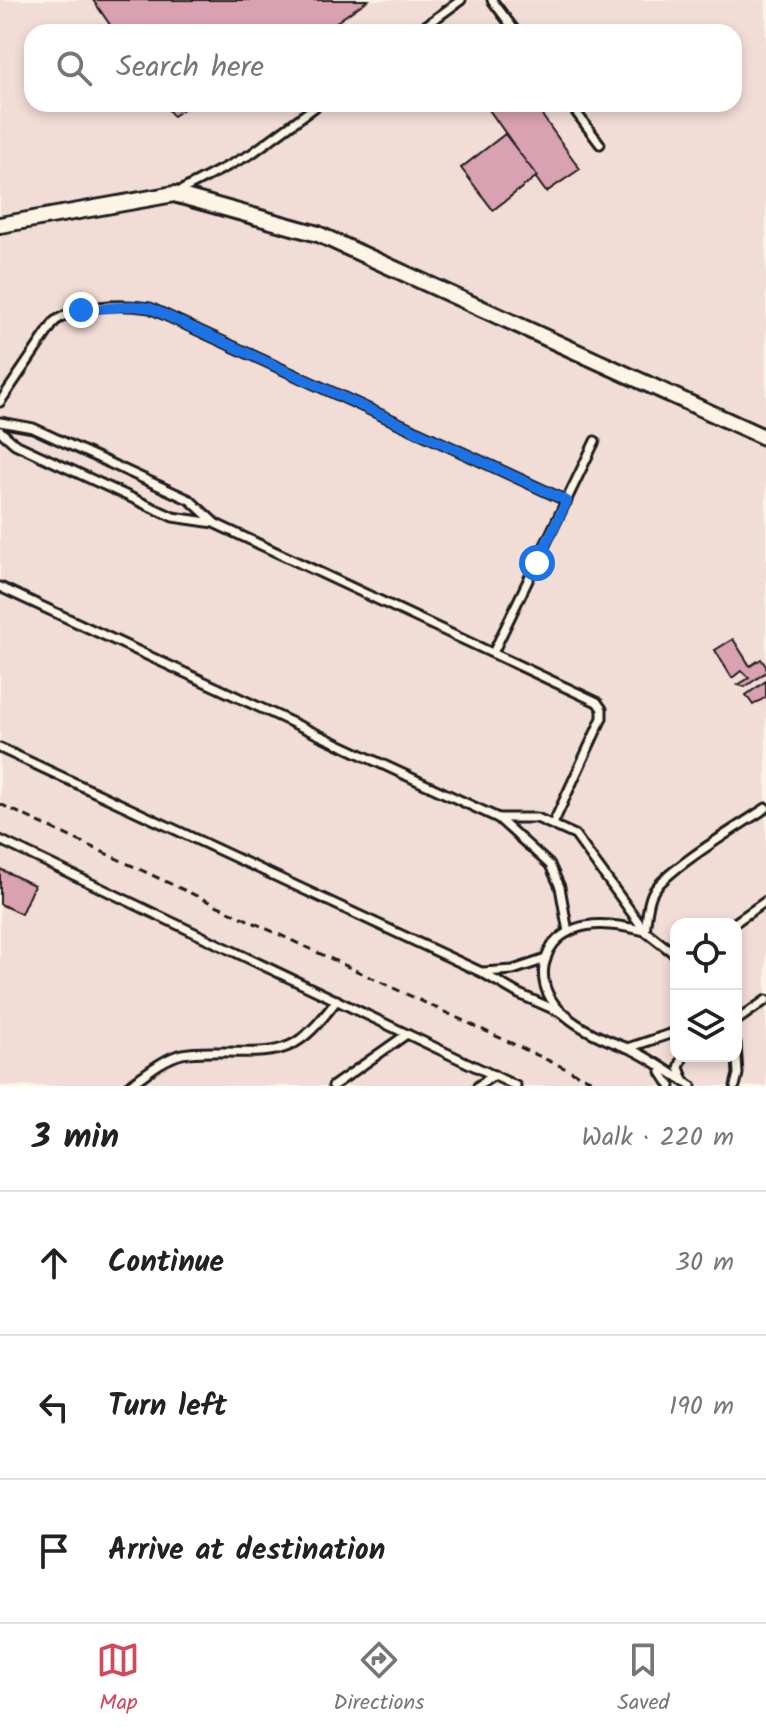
<!DOCTYPE html>
<html lang="en">
<head>
<meta charset="utf-8">
<style>
	:root { --surface:#fff; --page:#f6f6f6; --text:#222; --muted:#767676; --line:#e0e0e0; --accent:#d1495b }
	body { margin:0; font-family:Kalam,sans-serif; background:var(--page); color:var(--text) }
	.controls { position:absolute; right:24px; bottom:24px; display:grid; overflow:hidden; border-radius:16px; box-shadow:0 4px 12px #0003 }
	.controls button { width:72px; height:72px; display:grid; place-items:center; padding:0; border:0; border-bottom:2px solid var(--line); background:var(--surface); color:var(--text); font:40px sans-serif }
	.stop { position:absolute; width:24px; height:24px; margin:-18px; border:6px solid #1a73e8; border-radius:50%; background:#fff }
	.stop.end { background:#1a73e8; border-color:#fff; box-shadow:0 2px 8px #0008 }
	.list { margin:0; padding:0; list-style:none }
	h2 { display:flex; justify-content:space-between; align-items:center; height:104px; margin:0; padding:0 32px; font-size:34px }
	h2 small { font-size:26px; font-weight:400; color:var(--muted) }
	.list li { display:grid; grid-template-columns:52px 1fr auto; gap:24px; align-items:center; box-sizing:border-box; height:144px; padding:0 32px; border-top:2px solid var(--line) }
	.list b { display:block; font-size:30px; white-space:nowrap }
	.list em { font-size:26px; font-style:normal; color:var(--muted) }
	.icon { flex:none; width:44px; height:44px; fill:none; stroke:currentColor; stroke-width:2; stroke-linecap:round; stroke-linejoin:round }
	.map { position:relative; flex:none; width:766px; height:1086px; overflow:hidden }
	.search { position:absolute; background:var(--surface); box-shadow:0 4px 12px #0003; left:24px; right:24px; top:24px; height:88px; display:flex; align-items:center; gap:20px; box-sizing:border-box; padding:0 28px; border-radius:24px; color:var(--muted); font-size:30px }
	.sheet { height:536px; background:var(--surface) }
	nav { display:flex; justify-content:space-around; align-items:center; box-sizing:border-box; height:112px; border-top:2px solid var(--line); background:var(--surface); font-size:22px; color:var(--muted) }
	nav a { display:grid; justify-items:center; gap:4px }
	nav .on { color:var(--accent) }
	.map>svg:first-child { display:block }
	.built { fill:#f2dcd6; fill-rule:evenodd }
	.building { fill:#d9a1b2; stroke:#1c1c1c; stroke-width:2 }
	.lines { fill:none; stroke-linecap:round; stroke-linejoin:round }
	.lane-casing { stroke:#1c1c1c; stroke-width:13 }
	.street-casing { stroke:#1c1c1c; stroke-width:20 }
	.path { stroke:#1c1c1c; stroke-width:3; stroke-dasharray:8 6; stroke-linecap:butt }
	.lane { stroke:#fcf5e5; stroke-width:7 }
	.street { stroke:#fcf5e5; stroke-width:14 }
	.route { stroke:#1a73e8; stroke-width:10 }
</style>
</head>
<body>
<div class="map">
<svg width="766" height="1086" viewBox="0 0 766 1086">
	<rect width="100%" height="100%" fill="#fcf5e5"/>
	<filter id="ink" filterUnits="userSpaceOnUse"><feTurbulence type="fractalNoise" baseFrequency=".0125" numOctaves="2"/><feDisplacementMap in="SourceGraphic" scale="16" xChannelSelector="R" yChannelSelector="G"/><feConvolveMatrix kernelMatrix="1 2 1 2 8 2 1 2 1" color-interpolation-filters="sRGB"/></filter>
	<g filter="url(#ink)">
		<path class="built" d="M0 0H766V1086H0ZM32 32H734V104H32ZM676 924H736V1056H676Z"/>
		<g class="building">
			<polygon points="93,0 368,0 322,32 115,32"/>
			<polygon points="164,104 191,104 173,116"/>
			<polygon points="485,104 534,104 580,169 546,192 529,168 520,174 502,150 513,144"/>
			<polygon points="505,134 537,176 493,210 461,168"/>
			<polygon points="733,639 750,666 761,659 766,666 766,672 745,687 738,685 749,678 741,671 732,678 715,650"/>
			<polygon points="766,681 766,697 753,705 746,695"/>
			<polygon points="0,869 34,885 21,914 0,904"/>
		</g>
		<g class="lines">
			<g class="lane-casing">
				<g id="lane">
					<polyline points="492,0 516,32"/>
					<polyline points="417,32 461,0"/>
					<polyline points="570,104 600,144"/>
					<polyline points="176,193 251,154 319,104"/>
					<path d="M0 402 55 321C80 304 121 304 150 308L567 501"/>
					<polyline points="0,422 33,428 190,500 216,524 597,702 602,709 602,718 553,824"/>
					<polyline points="0,431 15,444 173,517 214,523"/>
					<polyline points="0,587 498,818 550,865 560,887 568,932"/>
					<polyline points="493,653 595,441"/>
					<polyline points="0,748 481,972 519,994 567,1015"/>
					<polyline points="498,818 537,818 575,835 645,931 676,955"/>
					<polyline points="0,840 516,1086"/>
					<polyline points="733,924 766,901"/>
					<path d="M645 931C616 924 582 918 558 939 550 946 546 956 544 966 537 1012 594 1036 628 1048 646 1055 674 1075 691 1086"/>
					<path d="M645 931C647 919 647 905 652 894 662 872 742 824 766 808"/>
					<polyline points="483,972 513,970 546,959"/>
					<polyline points="736,1021 766,1000"/>
					<polyline points="628,1048 676,1032"/>
					<polyline points="683,1056 679,1068 684,1080"/>
					<polyline points="661,1072 670,1086"/>
					<path d="M128 1086C145 1075 162 1059 182 1054 196 1051 211 1052 226 1052 286 1054 299 1050 337 1000"/>
					<polyline points="333,1086 407,1034"/>
					<polyline points="478,1086 494,1075"/>
					<polyline points="735,1086 738,1074 736,1043"/>
				</g>
			</g>
			<g class="street-casing">
				<polyline id="street" points="0,225 174,194 318,234 766,438"/>
			</g>
			<polyline class="path" points="0,804 603,1086"/>
			<use href="#lane" class="lane"/>
			<use href="#street" class="street"/>
		</g>
	</g>
	<g class="lines" filter="url(#ink)">
		<polyline class="route" points="81,310 133,306 150,308 567,501 537,563"/>
	</g>
</svg>
<div class="controls">
<button><svg class="icon" aria-label="locate" viewBox="0 0 24 24"><circle cx="12" cy="12" r="6"/><path d="M12 2v4M12 18v4M2 12h4M18 12h4"/></svg></button>
<button><svg class="icon" aria-label="layers" viewBox="0 0 24 24"><path d="M12 4l9 5-9 5-9-5zM3 14l9 5 9-5"/></svg></button>
</div>
<div class="stop" style="left:537px;top:563px"></div>
<div class="stop end" style="left:81px;top:310px"></div>
<div class="search"><svg class="icon" aria-label="search" viewBox="0 0 24 24"><circle cx="10" cy="10" r="6"/><path d="M15 15l6 6"/></svg>Search here</div>
</div>
<section class="sheet">
<h2>3 min<small>Walk · 220 m</small></h2>
<ul class="list">
<li><svg class="icon" aria-label="ahead" viewBox="0 0 24 24"><path d="M12 20V5M6 11l6-6 6 6"/></svg><div><b>Continue</b></div><em>30 m</em></li>
<li><svg class="icon" aria-label="left" viewBox="0 0 24 24"><path d="M17 20v-9H6M10 6l-5 5 5 5"/></svg><div><b>Turn left</b></div><em>190 m</em></li>
<li><svg class="icon" aria-label="arrive" viewBox="0 0 24 24"><path d="M6 21V4h12l-3 4 3 4H6"/></svg><div><b>Arrive at destination</b></div></li>
</ul>
</section>
<nav>
<a class="on"><svg class="icon" aria-label="map" viewBox="0 0 24 24"><path d="M3 6l6-2 6 2 6-2v14l-6 2-6-2-6 2zM9 4v14M15 6v14"/></svg>Map</a>
<a><svg class="icon" aria-label="directions" viewBox="0 0 24 24"><path d="M12 3l9 9-9 9-9-9zM9 14v-3h6M13 9l2 2-2 2"/></svg>Directions</a>
<a><svg class="icon" aria-label="saved" viewBox="0 0 24 24"><path d="M7 4h10v16l-5-4-5 4z"/></svg>Saved</a>
</nav>
</body>
</html>
